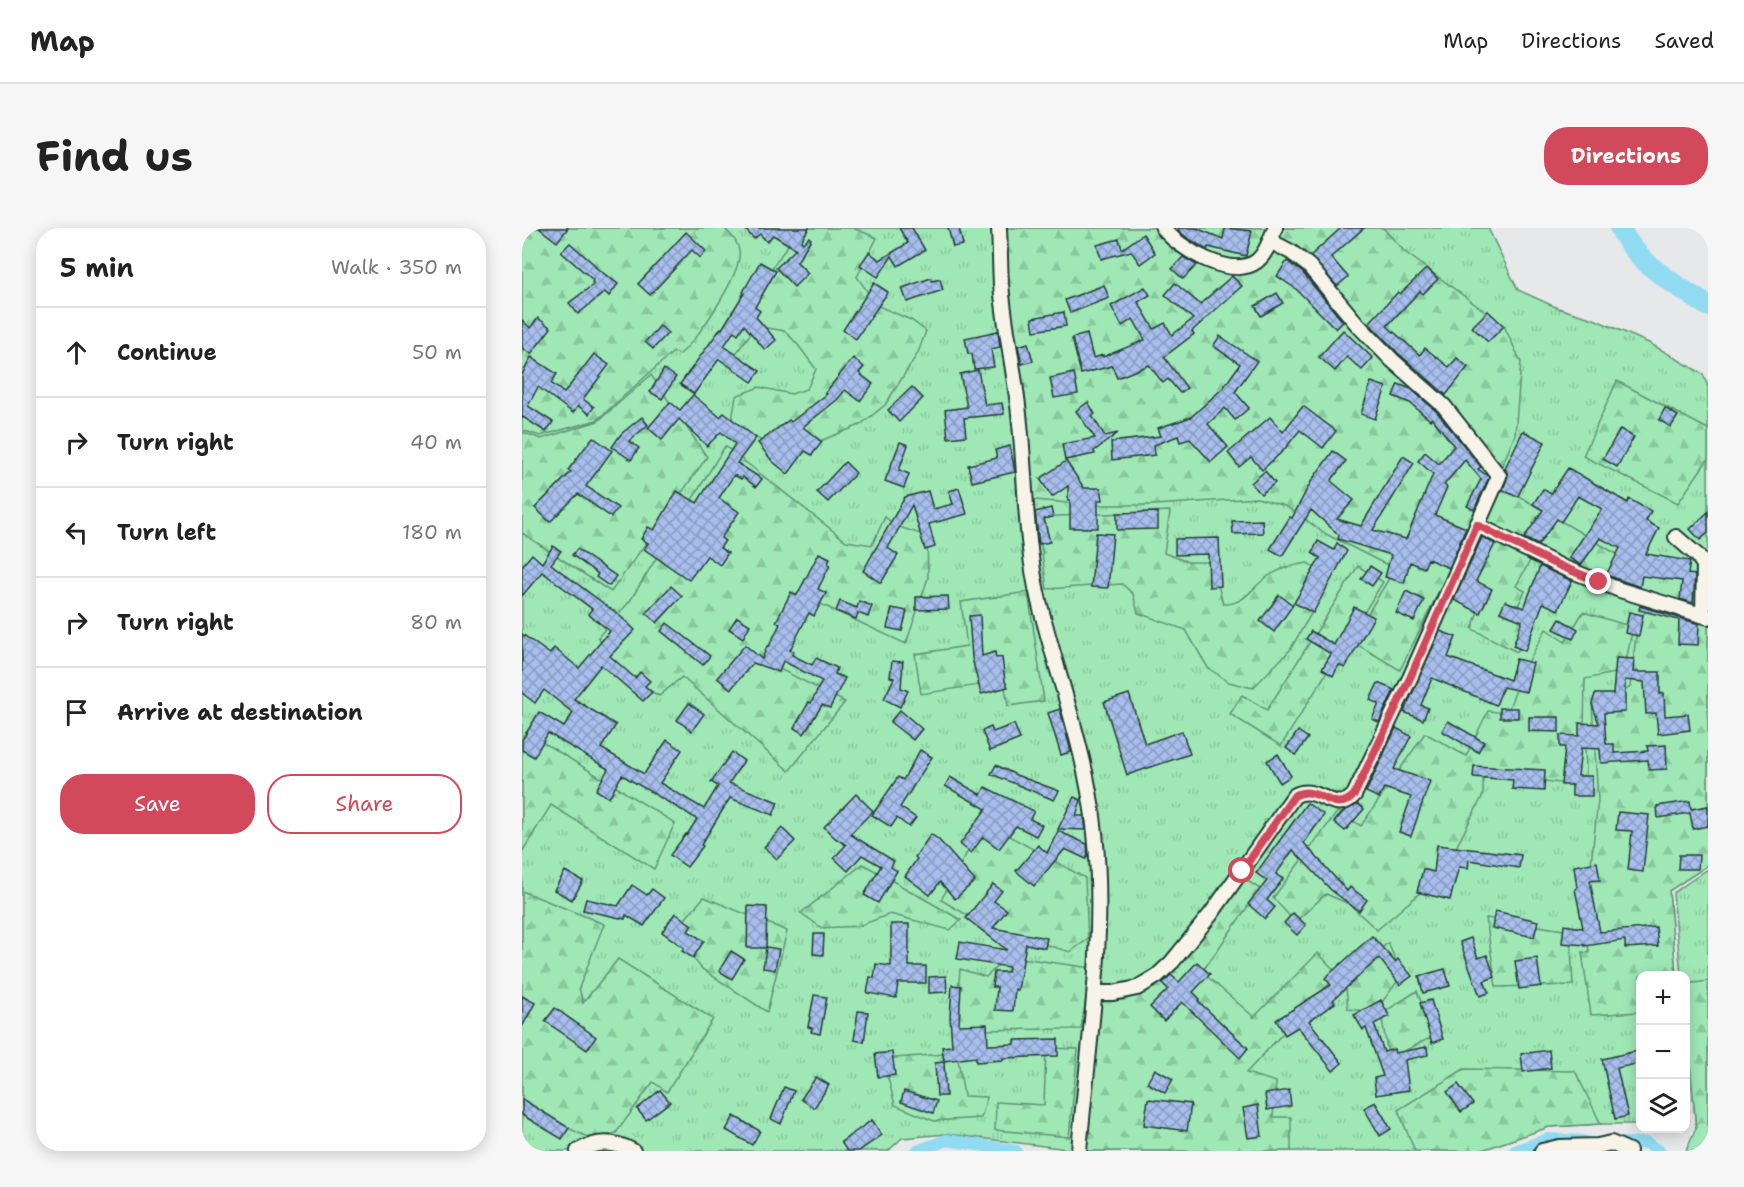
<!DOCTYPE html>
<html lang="en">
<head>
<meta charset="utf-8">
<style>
	:root { --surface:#fff; --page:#f6f6f6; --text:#222; --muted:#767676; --line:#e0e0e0; --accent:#d1495b }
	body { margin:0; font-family:"Shantell Sans",sans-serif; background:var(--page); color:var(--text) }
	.controls { position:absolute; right:18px; bottom:18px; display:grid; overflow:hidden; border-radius:12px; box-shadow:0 3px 15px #0003 }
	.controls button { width:54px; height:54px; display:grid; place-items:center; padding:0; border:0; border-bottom:2px solid var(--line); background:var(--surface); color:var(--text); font:30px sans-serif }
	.stop { position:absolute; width:18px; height:18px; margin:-14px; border:4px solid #d1495b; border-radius:50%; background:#fff }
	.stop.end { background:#d1495b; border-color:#fff; box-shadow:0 2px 6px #0008 }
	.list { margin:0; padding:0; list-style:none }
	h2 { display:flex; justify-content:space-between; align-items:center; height:78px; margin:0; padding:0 24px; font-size:26px }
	h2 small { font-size:20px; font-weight:400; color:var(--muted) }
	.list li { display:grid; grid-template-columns:39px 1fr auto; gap:18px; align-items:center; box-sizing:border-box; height:90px; padding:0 24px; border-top:2px solid var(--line) }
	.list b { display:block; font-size:22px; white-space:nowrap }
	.list em { font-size:20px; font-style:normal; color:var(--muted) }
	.actions { display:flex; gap:12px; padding:18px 24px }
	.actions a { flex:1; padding:14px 0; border:2px solid var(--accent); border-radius:24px; text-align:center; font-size:21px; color:var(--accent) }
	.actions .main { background:var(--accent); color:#fff }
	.icon { flex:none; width:33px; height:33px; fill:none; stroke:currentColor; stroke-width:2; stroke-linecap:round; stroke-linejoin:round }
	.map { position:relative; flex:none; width:1186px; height:923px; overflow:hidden; border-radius:24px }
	header { display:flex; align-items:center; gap:36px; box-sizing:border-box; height:84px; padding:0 30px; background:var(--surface); border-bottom:2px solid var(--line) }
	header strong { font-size:28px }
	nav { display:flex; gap:33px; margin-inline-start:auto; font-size:21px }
	.intro { display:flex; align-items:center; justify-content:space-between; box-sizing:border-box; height:144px; padding:0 36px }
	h1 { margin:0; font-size:42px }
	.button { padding:15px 27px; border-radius:24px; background:var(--accent); color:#fff; font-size:21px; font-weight:700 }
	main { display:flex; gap:36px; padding:0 36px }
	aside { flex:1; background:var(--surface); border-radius:24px; box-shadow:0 3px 15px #0003 }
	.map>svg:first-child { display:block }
	.grass { fill:url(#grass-tufts); stroke:#5f9275; stroke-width:1.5 }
	.forest { fill:url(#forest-firs); stroke:#5f9275; stroke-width:1.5 }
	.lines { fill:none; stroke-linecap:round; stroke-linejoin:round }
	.canal { stroke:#91dbf2; stroke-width:12 }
	.river { stroke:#91dbf2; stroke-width:21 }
	.building { fill:url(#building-cross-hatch); stroke:#1f3d34; stroke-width:1.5 }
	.minor-casing { stroke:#1f3d34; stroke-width:18 }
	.minor { stroke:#f7f3e8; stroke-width:14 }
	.route { stroke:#d1495b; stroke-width:8 }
</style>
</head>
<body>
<header>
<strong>Map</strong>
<nav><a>Map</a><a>Directions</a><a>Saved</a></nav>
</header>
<div class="intro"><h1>Find us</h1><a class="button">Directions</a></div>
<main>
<aside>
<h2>5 min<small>Walk · 350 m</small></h2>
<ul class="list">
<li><svg class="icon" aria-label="ahead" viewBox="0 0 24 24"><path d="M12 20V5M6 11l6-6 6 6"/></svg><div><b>Continue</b></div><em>50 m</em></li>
<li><svg class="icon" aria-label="right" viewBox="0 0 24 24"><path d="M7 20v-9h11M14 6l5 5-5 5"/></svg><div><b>Turn right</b></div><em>40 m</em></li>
<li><svg class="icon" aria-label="left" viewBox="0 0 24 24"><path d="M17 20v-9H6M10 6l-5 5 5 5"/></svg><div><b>Turn left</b></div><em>180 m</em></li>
<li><svg class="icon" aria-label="right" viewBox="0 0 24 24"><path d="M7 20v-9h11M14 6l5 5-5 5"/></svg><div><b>Turn right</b></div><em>80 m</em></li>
<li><svg class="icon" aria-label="arrive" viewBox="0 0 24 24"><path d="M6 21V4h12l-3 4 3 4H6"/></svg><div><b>Arrive at destination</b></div></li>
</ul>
<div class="actions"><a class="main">Save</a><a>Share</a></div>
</aside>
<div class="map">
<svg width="1186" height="923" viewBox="0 0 1186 923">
	<defs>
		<pattern id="grass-tufts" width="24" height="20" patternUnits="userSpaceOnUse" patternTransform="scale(1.5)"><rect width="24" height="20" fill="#9fe8b6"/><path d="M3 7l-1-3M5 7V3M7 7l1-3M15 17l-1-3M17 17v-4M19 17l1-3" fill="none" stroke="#88c89d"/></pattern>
		<pattern id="forest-firs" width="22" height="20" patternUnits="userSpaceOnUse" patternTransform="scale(1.5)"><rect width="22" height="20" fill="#9fe8b6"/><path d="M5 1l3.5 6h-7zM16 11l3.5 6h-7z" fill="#88c89d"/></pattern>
		<pattern id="building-cross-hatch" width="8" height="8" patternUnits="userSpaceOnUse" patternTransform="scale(1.5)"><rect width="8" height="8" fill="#a8beec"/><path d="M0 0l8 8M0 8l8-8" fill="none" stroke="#889cc0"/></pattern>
	</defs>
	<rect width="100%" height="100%" fill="#e7e8e9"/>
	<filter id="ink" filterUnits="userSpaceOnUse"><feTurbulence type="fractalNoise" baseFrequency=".0167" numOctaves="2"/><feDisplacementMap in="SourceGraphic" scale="12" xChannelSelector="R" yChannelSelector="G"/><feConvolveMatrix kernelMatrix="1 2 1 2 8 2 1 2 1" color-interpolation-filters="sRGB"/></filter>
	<g filter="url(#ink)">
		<g class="grass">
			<polygon points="0,0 966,0 996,62 1036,80 1072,91 1129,116 1181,146 1186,159 1186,637 1147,663 1154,747 1118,748 1118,896 1079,896 1027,899 957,923 562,923 425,906 380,910 366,923 111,923 105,919 51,923 0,923"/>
			<polygon points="1186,641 1186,923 1164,923 1174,900 1164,793 1164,748 1159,747 1151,665"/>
		</g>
		<g class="forest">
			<path d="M0 0H202C209 6 216 14 217 23 221 44 175 113 158 126L151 124 75 192 18 208 0 202Z"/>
			<polygon points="278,0 331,0 355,10 335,49 356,78 389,92 404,103 396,125 363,177 338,197 288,217 249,217 209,198 214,168 237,159 269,166 285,161 294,141 276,117 263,103 234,98 210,131 194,120"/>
			<polygon points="473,0 861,0 883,24 982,98 999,134 993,207 973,254 1098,328 1093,362 955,295 929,353 923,351 878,442 829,413 874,339 861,335 806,307 763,278 735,270 632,277 568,277 502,271"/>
			<polygon points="129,147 185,229 89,364 0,305 0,204 19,211 76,193"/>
			<polygon points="1095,153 1186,201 1186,231 1156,275 1061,228"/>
			<polygon points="203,218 324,313 350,317 363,289 374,298 405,308 406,350 384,416 292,373 244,434 323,474 267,543 160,449 137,468 96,444 76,409 108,373"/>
			<path d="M648 283 642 325 666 334H690L701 376C723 377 729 360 745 349 758 340 771 337 786 335L800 346 804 360 768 422 731 460 707 454 686 440 664 402 616 385 611 366 600 356 525 361 515 289Z"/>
			<polygon points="966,309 1009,331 994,358 1003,363 994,382 1011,391 995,424 950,401 958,377 941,363"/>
			<polygon points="836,338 861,354 759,518 708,486 720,467 745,482"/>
			<polygon points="506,364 522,473 486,478 482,453 399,466 393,426 445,418 439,374"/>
			<polygon points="1126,382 1182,390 1186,394 1186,637 1147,663 1154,747 1118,748 1118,784 1069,787 1060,724 1067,725 1064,683 1076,572 1070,476 1085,475 1108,459 1116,391"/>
			<polygon points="1061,384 1111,399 1102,443 1063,451 1062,502 1065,559 961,544 961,567 925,637 907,657 855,702 827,676 804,666 773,694 751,670 816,583 839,598 903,505 944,528 966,483 985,485 1001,444 1024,401 1043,414"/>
			<polygon points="4,504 153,595 132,641 29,577 0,624 0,512"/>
			<polygon points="462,594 563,650 566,711 548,724 466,699 419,672"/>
			<polygon points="341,636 439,692 428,702 368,686 337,698 300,700 279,685"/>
			<polygon points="713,645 738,661 680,744 732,789 796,725 816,746 724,845 754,854 751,889 769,889 769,923 560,923 568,905 560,875 572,843 568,809 577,794 572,771 602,772 625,759"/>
			<polygon points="0,663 82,696 57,760 61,775 96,731 191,791 145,864 131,854 94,905 72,912 0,879"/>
			<polygon points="182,669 265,703 245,784 180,741 151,705"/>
			<polygon points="964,690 1048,703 1051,757 974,759"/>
			<polygon points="866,715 880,747 853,784 826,781 823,749"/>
			<polygon points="486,728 569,740 559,801 433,802 438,741 464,749"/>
			<polygon points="1186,753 1186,923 1164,923 1174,900 1164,793 1164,756"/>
			<polygon points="895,763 912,808 867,831 859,786"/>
			<polygon points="524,820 556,821 547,909 473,902 474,874 522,877"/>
			<polygon points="435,825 442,868 465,869 459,890 412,893 373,877 361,831"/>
			<polygon points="942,841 1053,843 1079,896 1027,899 957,923 893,923 876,882"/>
		</g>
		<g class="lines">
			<g class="canal">
				<polyline points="1090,915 1125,915 1138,923"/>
				<polyline points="395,923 425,912 494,923"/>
				<polyline points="993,923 1026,911 1061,913"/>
			</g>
			<path class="river" d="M1098 0C1115 36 1154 57 1186 78"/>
		</g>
		<g class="building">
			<polygon points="17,0 46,0 35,14"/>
			<polygon points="222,0 287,0 279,13 281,15 287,9 289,11 275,34 286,45 272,59 254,40 274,21 251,7 245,14 238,6 232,11"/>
			<polygon points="377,0 390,0 403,22 376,38 370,28 356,49 338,37 347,24 358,32 386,15"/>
			<polygon points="426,0 437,0 441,17 431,19"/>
			<polygon points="657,0 674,0 701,11 703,0 730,3 724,28 686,19 685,22 664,9 656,2"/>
			<polygon points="819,0 842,0 809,29 826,49 815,58 788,28"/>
			<polygon points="164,4 184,23 178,30 170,22 128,67 116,56"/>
			<polygon points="621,6 633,25 618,36 609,23 579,31 575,17 597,11 600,21"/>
			<polygon points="48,15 74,38 73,39 96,56 87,68 83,64 56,86 47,75 72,56 70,54 71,52 39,24"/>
			<polygon points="661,29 675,37 661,51 650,41"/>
			<polygon points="765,33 781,45 821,94 814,101 774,61 755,48"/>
			<polygon points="238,34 254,43 233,79 238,83 234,89 254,112 243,122 222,97 216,106 212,103 202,118 238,143 230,154 197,131 172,166 158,156 199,100 200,101 222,65 221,64"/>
			<polygon points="905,40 916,51 901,66 898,63 865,98 898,127 903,120 927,139 935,130 946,139 924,167 876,125 847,95 876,64 878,66"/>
			<polygon points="710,48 720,58 670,103 672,106 642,129 665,160 658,165 646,151 641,155 627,137 595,150 590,138 559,146 550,110 565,106 571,130 581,127 581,129 623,112 611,91 600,98 589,78 623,59 628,67 616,74 632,101 643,95 650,107 671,91 643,67 653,55 678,76"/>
			<polygon points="409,50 410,53 418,51 421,62 385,74 380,60"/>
			<polygon points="352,55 366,64 334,111 321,102"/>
			<polygon points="582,57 587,70 548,85 543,72"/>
			<polygon points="755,65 761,75 739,88 733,78"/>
			<polygon points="966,83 982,98 966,114 950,99"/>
			<polygon points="542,84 544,98 512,103 510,90"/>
			<polygon points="16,90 29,100 9,126 0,120 0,92 8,100"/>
			<polygon points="138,98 146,105 131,121 123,114"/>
			<polygon points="821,102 851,130 840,142 825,129 813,143 797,129"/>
			<polygon points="476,103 478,119 469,121 472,139 452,141 450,126 446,126 443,110"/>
			<polygon points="698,108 735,133 713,164 727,180 713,192 703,180 686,196 706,219 689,234 668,211 658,214 656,208 632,217 633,227 590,232 589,214 639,208 636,200 669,189 702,159 718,136 691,118"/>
			<polygon points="506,115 511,133 500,136 496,118"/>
			<polygon points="72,126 87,137 61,171 72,179 67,186 56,178 51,185 16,159 6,178 31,194 24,204 1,189 0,191 0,147 9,129 35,146 29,155 42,165"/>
			<polygon points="331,130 342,139 337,145 351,156 338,173 323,162 316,171 281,199 300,214 290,227 283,223 266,246 250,233 236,215 267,192 269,194 305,166 303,165"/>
			<polygon points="142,141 154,149 140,171 128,164"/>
			<polygon points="456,142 463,177 480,175 482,186 442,190 444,208 426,210 423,182 445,179 438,146"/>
			<polygon points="552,145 556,166 532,170 528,150"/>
			<polygon points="849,154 864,159 853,191 839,186"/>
			<polygon points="876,156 889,161 915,184 959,239 956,241 967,249 952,282 945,278 959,251 943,232 922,257 925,259 913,287 944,300 927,340 906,331 902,340 888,334 882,355 863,349 869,327 816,311 817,307 789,282 760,328 748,321 768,289 770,290 790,252 811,223 824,233 809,253 832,272 815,291 839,298 881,228 892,235 851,302 884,311 911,246 896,233 903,224 917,236 932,218 910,190 908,192 888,175 871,168"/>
			<polygon points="390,159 401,170 377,194 366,182"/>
			<polygon points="171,167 198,189 202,185 234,210 215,235 240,251 234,259 221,249 219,251 212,247 197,270 217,284 199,310 203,313 198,320 206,325 198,337 185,328 167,352 122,321 126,315 119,311 126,299 132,302 155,263 175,275 213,216 199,204 185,218 157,191 140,212 126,200 148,174 158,182"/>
			<polygon points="566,174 573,186 570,188 583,208 596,205 572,223 573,226 543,232 540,216 573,210 554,183"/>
			<polygon points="781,178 814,203 801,220 778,202 761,223 740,242 729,229 717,239 706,225 748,189 761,204"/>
			<polygon points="1143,180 1156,188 1149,199 1137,192"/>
			<polygon points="120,189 126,197 107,213 117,220 109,232 90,219 99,206"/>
			<polygon points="1098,201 1112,209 1095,239 1081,231"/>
			<polygon points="1001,203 1023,214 996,268 993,268 981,262 986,247 983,240"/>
			<polygon points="71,209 90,223 64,258 96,280 89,289 56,266 28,294 13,280 49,244 46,242"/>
			<polygon points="378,214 386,217 377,242 387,246 382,260 363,253"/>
			<polygon points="488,218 493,244 450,254 446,237 475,230 473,222"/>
			<polygon points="544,233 562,260 579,260 581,272 576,272 576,300 548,300 548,272 546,272 546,258 530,269 518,251"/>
			<polygon points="323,234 334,245 306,274 295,264"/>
			<polygon points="1046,240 1106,275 1107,271 1129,283 1124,293 1137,300 1124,326 1168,333 1166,346 1173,347 1171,375 1158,371 1160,353 1120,348 1118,359 1084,347 1098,320 1078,310 1059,337 1047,330 1080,281 1056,268 1039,294 1035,291 1016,317 1002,310 1021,282 1011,276 1021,261 1029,266"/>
			<polygon points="743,243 753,255 739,266 729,255"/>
			<polygon points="437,260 445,286 407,296 413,319 403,322 390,277 366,320 376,327 359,355 341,343 383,269 406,263 411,281 431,276 427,263"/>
			<polygon points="529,280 531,289 522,291 528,314 517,316 513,284"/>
			<polygon points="636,284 636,301 595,302 595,285"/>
			<polygon points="1186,284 1186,305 1178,312 1168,301"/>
			<polygon points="740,292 741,305 711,306 710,293"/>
			<polygon points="574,305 591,306 586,360 569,359"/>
			<polygon points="960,309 973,316 954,353 970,361 958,385 932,372"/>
			<polygon points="697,310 699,358 687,359 686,326 653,327 653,311"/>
			<polygon points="796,313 812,322 815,315 825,323 791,385 772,375 798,330 790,325"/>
			<polygon points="31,318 39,323 29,336 97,387 113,402 88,428 113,450 118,444 128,453 123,458 130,464 121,473 79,437 52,471 94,497 79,520 122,546 145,512 160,522 138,555 182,581 196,558 189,554 210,524 222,533 207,555 256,574 251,587 208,570 179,617 181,618 165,639 148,627 164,606 165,607 175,591 100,547 87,570 74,562 86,541 26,505 12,529 0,522 0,512 17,484 42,499 51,485 22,462 13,475 0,465 0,406 28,426 32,420 57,440 88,403 66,386 70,381 20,344 0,368 0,338 10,326 20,335"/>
			<polygon points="55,321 94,348 87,358 74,349 76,346 50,327"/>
			<polygon points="297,325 308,330 306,336 308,337 296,361 304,365 292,388 287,385 268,422 272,423 270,427 290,437 294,430 315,440 313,446 323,450 308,480 300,477 282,506 272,500 287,474 289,475 300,453 261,433 257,444 231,435 209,461 195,450 223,417 240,431 245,418 247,418 258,396 254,394 269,364 275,367"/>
			<polygon points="848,338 859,345 850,358 839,351"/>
			<polygon points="1018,338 1050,353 1036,382 1021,375 1003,423 991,418 1000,393 978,384 983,373 1002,380"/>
			<polygon points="149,358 160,368 135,395 124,385"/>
			<polygon points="884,363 902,372 892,393 874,385"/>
			<polygon points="757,367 771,377 752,404 738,393"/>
			<polygon points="426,368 427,381 394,382 394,369"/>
			<polygon points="318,373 335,380 337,373 350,378 346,389 336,385 334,391 314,383"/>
			<polygon points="1118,378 1177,396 1176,417 1156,416 1157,392 1117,382"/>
			<polygon points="832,379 852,389 823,440 817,437 811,448 800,441 809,426 784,411 789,403 812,417"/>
			<polygon points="370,380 385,383 380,403 365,400"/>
			<polygon points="1107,384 1121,387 1117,408 1103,405"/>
			<polygon points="458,387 460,428 473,424 474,430 480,429 483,453 486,459 459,466 450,430 447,388"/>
			<polygon points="215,389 228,397 221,410 207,401"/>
			<polygon points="1038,391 1056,401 1051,411 1032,401"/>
			<polygon points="145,395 188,428 181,437 139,403"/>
			<polygon points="918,403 934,409 926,429 988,452 994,431 1011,435 1004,464 981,459 974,477 910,450 899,477 906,480 901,492 882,484"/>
			<polygon points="1094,430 1112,431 1111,444 1138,444 1138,466 1142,465 1143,488 1166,486 1168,502 1136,506 1134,485 1124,486 1122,454 1103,452 1103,484 1082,485 1084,516 1092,516 1092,525 1126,523 1125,518 1144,517 1145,541 1127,542 1126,532 1079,535 1078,521 1059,520 1056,548 1070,548 1070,568 1050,568 1050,557 1039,557 1043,519 1038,519 1038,507 1057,508 1057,495 1077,496 1070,476 1073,466 1091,466"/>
			<polygon points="381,432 379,460 386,463 378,479 362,471 372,450 368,449 370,433 380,434"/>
			<polygon points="856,455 872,462 857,494 850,491 857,476 848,472"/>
			<polygon points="607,466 623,516 660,503 668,526 605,547 582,474"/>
			<polygon points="167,475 182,486 170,503 155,492"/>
			<rect x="978" y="480" width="18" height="10"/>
			<polygon points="538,481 549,524 539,527 526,485"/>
			<polygon points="378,482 400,501 391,512 368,494"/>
			<polygon points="1007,489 1037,489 1037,504 1007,503"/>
			<polygon points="926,493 962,514 956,524 920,503"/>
			<polygon points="492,496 498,511 468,523 460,503 469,499 471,504"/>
			<polygon points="874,500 889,508 872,541 908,553 889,608 877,604 889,569 862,560 857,570 844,564"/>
			<polygon points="776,503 786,510 774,527 764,520"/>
			<polygon points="398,522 410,529 378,579 394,590 387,599 375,590 369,599 350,587 376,549 381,552"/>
			<polygon points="756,526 769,548 758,555 745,533"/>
			<polygon points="474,537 494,547 537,563 532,572 469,546"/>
			<polygon points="952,538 1023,542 1022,563 990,561 991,552 951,549"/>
			<polygon points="428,549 459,567 463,559 512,583 508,591 520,597 514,608 494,598 477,621 461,609 449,625 438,616 464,581 423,558"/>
			<polygon points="334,566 351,583 328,606 372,633 369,639 375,643 356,675 342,667 359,638 340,627 326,643 312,630 324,617 313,610 302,599"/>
			<polygon points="552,569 559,572 554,588 562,588 564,602 536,601"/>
			<polygon points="1168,573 1169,581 1186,578 1186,598 1171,601 1168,585 1136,590 1135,578"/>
			<polygon points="785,575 802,587 782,615 825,663 828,659 845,672 837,683 809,662 771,622 754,646 761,651 745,672 753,679 743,691 726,676 745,653 734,645"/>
			<polygon points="836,576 842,581 823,603 812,594 822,583"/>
			<polygon points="1096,584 1127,587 1121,644 1106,642 1110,603 1094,602"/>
			<polygon points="260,600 273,613 255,631 242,619"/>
			<polygon points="536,603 565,616 566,627 564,631 543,621 512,658 494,643 516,617 525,625"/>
			<polygon points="409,606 417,612 453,653 433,671 418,654 408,667 383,648 395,631 393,629"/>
			<polygon points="915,617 999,627 997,640 947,632 946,640 937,639 928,672 895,664 901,641 912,644"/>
			<polygon points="1157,627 1177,627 1176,641 1156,641"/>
			<polygon points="1075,634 1078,652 1068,653 1078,704 1134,699 1136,718 1103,720 1103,712 1063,718 1063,717 1040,715 1042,697 1061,700 1053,661 1055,660 1052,638"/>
			<polygon points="43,643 61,653 50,672 32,662"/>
			<polygon points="471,656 480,663 472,673 485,682 471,700 525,710 523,720 504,716 496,762 493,761 491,783 473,782 475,759 470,759 472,744 486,744 487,739 435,731 438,714 485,722 444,690"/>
			<polygon points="110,657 125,667 130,661 142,670 122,698 104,687 103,691 61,682 64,671 96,678"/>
			<polygon points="226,678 245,679 244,720 225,720"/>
			<polygon points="973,683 1016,693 1012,709 970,700"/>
			<polygon points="153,685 170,697 166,703 182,713 171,730 160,723 162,720 140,704"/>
			<polygon points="771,685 784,697 775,707 762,695"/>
			<polygon points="369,696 387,696 387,738 404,738 404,755 376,755 374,770 345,765 348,749 352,750 354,736 369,738"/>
			<polygon points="292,706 302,706 301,727 291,726"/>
			<polygon points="850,708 873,734 876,731 890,748 878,757 857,730 811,772 813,775 787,793 820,835 811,843 776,799 763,807 754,792 809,757 803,750"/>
			<polygon points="949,710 956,730 965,727 973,749 962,753 967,765 958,768 938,714"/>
			<polygon points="244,719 257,721 253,742 241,740"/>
			<polygon points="209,723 222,731 210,751 197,743"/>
			<polygon points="1015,730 1019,758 997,761 993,733"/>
			<polygon points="675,734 688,746 671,764 678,771 676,773 726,820 718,830 660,774 642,793 628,779 646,761 640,755 649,747 657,754"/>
			<polygon points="923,741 928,758 901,765 897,748"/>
			<polygon points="424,748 425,764 407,765 407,749"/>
			<polygon points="430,757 439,758 437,797 465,796 466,817 493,816 493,812 536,811 536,828 481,830 481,832 454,834 454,829 422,833 420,819 430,818 428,789"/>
			<polygon points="292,767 305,769 298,806 289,804 290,800 286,799"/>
			<polygon points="0,768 13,775 0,799"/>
			<polygon points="859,772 867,788 852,796 862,824 872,821 873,825 905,819 906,827 883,832 887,862 854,867 852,850 861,848 844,800 841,802 832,787"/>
			<polygon points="909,772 921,811 910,815 898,775"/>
			<polygon points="33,780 74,809 65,822 23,793"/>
			<polygon points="336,783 346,784 342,814 332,812"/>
			<polygon points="1027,822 1029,840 1001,844 999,826"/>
			<polygon points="1119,822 1119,835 1095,840 1106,888 1093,891 1080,831"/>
			<polygon points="370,824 373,847 356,849 353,826"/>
			<polygon points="422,834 424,868 415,868 413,835"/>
			<polygon points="633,841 651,851 643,865 625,855"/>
			<polygon points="294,849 307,857 292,880 279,871"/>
			<polygon points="936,856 951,876 939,884 925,864"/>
			<polygon points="262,859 272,863 259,896 249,891"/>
			<polygon points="138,862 148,874 124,892 115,881"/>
			<polygon points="767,862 769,878 745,882 743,866"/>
			<polygon points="382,863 415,873 411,885 379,874"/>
			<polygon points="0,871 47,900 40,911 0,887"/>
			<polygon points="626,871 669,876 665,903 622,897"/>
			<polygon points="853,874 869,901 858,908 842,880"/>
			<polygon points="736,877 740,908 726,910 721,880"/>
			<polygon points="212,888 238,903 230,917 204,902"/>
			<polygon points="350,892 360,907 337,923 325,923 319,914"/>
		</g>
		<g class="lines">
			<g class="minor-casing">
				<g id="minor">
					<path d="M477 0C478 19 478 38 479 56 483 103 494 149 498 196 504 254 503 315 517 373 536 451 565 525 573 605 584 711 566 818 557 923"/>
					<path d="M641 0C657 21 710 52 735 33 745 25 749 10 753 0"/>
					<polyline points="955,297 1040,339 1098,362 1186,389"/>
					<polyline points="1154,309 1176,328 1182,337 1181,387"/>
					<path d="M573 765H591L615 760 635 748 650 734 689 686 772 568C796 554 812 589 832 567L888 450 977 248 922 178 870 132 835 96 787 38 769 24 748 13"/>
					<path d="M56 923C74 913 93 913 111 923"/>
					<polyline points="1020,923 1037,919 1076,918 1089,915 1107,923"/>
				</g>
			</g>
			<use href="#minor" class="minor"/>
		</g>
	</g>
	<g class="lines" filter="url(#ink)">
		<path class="route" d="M720 643 772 568C796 554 812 589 832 567L888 450 955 297 1029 334 1077 354"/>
	</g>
</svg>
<div class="controls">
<button>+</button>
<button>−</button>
<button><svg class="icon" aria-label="layers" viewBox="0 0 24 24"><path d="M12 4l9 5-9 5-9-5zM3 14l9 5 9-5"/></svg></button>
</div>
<div class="stop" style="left:720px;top:643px"></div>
<div class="stop end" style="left:1077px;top:354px"></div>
</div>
</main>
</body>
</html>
